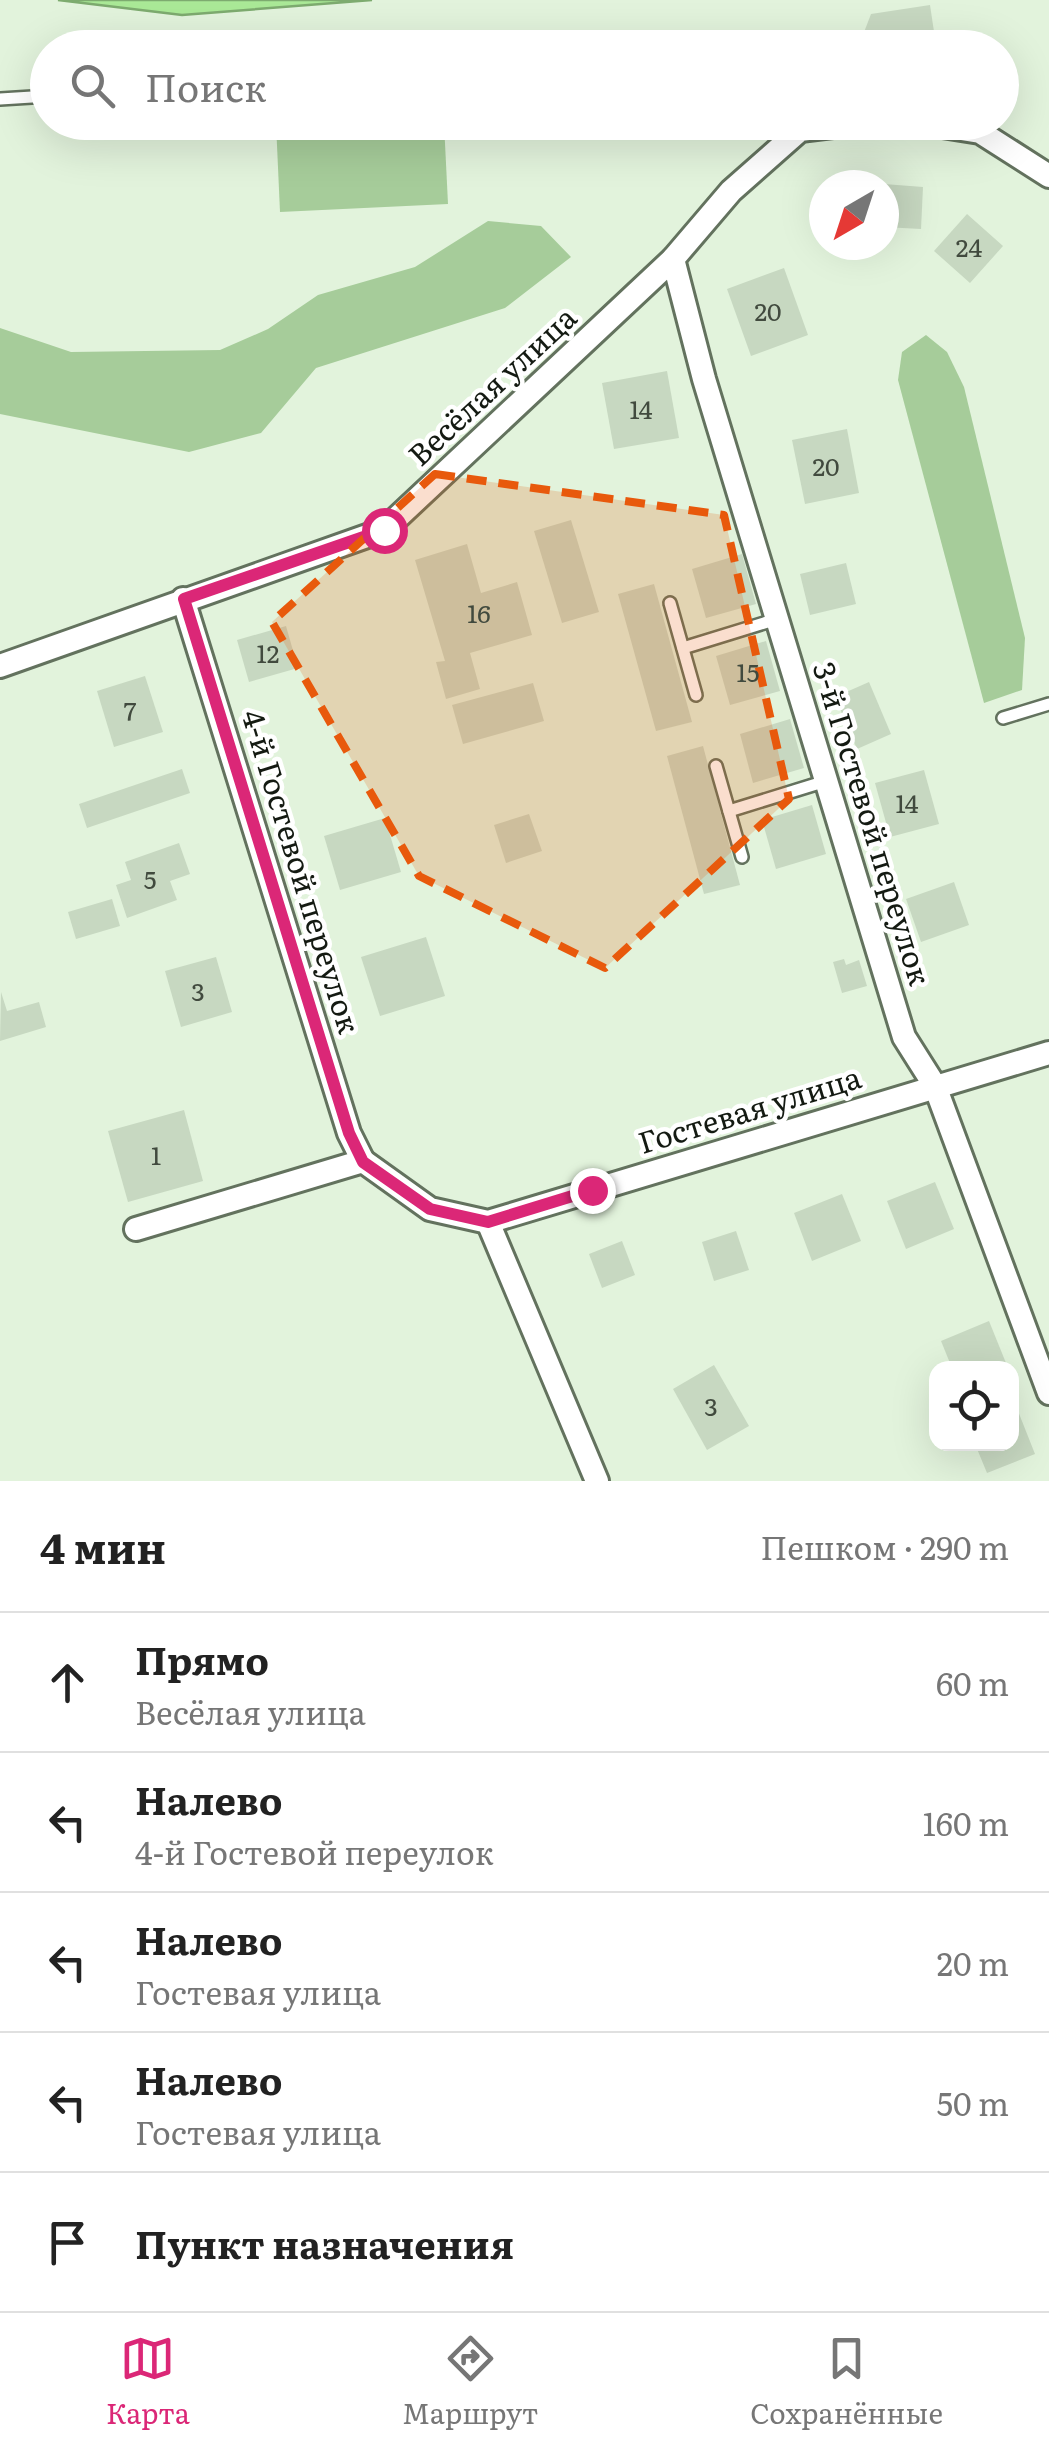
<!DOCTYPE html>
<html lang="ru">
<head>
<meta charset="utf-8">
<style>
	:root { --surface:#fff; --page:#f6f6f6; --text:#222; --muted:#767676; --line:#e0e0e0; --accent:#db2777 }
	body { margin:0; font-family:Literata,serif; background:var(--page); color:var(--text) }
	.controls { position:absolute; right:30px; bottom:30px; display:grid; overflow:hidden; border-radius:20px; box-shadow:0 10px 40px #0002 }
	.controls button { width:90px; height:90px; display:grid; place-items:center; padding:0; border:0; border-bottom:2px solid var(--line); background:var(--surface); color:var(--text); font:50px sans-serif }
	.compass { position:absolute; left:809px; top:170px; width:90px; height:90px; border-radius:50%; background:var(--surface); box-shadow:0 10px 40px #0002; rotate:219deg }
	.stop { position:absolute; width:30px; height:30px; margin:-22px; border:8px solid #db2777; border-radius:50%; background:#fff }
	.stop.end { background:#db2777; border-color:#fff; box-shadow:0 2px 10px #0008 }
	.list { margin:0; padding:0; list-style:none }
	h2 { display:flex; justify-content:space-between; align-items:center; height:130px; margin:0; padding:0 40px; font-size:42px }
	h2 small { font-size:32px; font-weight:400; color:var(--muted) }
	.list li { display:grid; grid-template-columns:65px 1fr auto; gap:30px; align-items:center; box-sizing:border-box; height:140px; padding:0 40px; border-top:2px solid var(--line) }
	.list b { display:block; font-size:38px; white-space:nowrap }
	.list p { margin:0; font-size:32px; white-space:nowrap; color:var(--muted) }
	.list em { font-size:32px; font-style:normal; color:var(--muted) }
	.icon { flex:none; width:55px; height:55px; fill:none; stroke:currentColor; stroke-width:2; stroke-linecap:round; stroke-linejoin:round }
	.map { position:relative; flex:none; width:1049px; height:1481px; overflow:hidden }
	.search { position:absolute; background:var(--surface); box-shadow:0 10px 40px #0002; left:30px; right:30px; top:30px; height:110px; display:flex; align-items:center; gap:25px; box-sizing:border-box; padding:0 35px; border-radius:55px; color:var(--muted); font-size:38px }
	.sheet { height:830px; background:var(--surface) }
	nav { display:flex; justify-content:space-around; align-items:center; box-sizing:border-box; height:140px; border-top:2px solid var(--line); background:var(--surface); font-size:28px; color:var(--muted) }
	nav a { display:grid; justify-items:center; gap:5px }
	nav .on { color:var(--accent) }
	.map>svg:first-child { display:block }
	.green { fill:#a6cc9a }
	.water { fill:#aae997; stroke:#7dab6f; stroke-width:2.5 }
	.building { fill:#c7d8c1 }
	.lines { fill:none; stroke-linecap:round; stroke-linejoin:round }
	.lane-casing { stroke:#63725e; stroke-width:16 }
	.street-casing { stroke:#63725e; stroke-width:28 }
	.lane { stroke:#fff; stroke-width:11 }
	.street { stroke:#fff; stroke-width:22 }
	.route { stroke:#db2777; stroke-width:12 }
	.marked { fill:#e8590c; fill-opacity:0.2; stroke:#e8590c; stroke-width:8; stroke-dasharray:20 12; stroke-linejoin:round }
	.labels { text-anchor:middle; stroke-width:9; stroke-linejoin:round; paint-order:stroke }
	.number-label { font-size:25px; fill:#414a3e }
	.street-label { font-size:30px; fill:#141a12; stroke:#fff }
</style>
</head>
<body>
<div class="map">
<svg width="1049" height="1481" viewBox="0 0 1049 1481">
	<rect width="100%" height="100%" fill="#e2f3dc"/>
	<g class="green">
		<polygon points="276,123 444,123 448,204 280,212"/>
		<polygon points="488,221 541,226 571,257 505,308 316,368 261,433 189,452 0,414 0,328 71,352 220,350 268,329 318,295 415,267"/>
		<polygon points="926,335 947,352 964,387 1025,638 1022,690 984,703 898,380 902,352"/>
	</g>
	<polygon class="water" points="58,0 372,0 182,15"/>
	<g class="building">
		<polygon points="930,5 936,45 858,48 871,14"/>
		<polygon points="884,184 923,187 921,229 884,227"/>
		<polygon points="967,214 1003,246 970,283 934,251"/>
		<polygon points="784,268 808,335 751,356 727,289"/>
		<polygon points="667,371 679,438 614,449 602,383"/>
		<polygon points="847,429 859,493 805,504 792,440"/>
		<polygon points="571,520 599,612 562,623 534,531"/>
		<polygon points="467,544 481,593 517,582 532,635 470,653 480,689 446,699 436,662 445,661 415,560"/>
		<polygon points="742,554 756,604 706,618 692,569"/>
		<polygon points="846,563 856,604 810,615 800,574"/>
		<polygon points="654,584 692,722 656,731 618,594"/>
		<polygon points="286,626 298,668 249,682 237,640"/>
		<polygon points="766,641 780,691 730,705 716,656"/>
		<polygon points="145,676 163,732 114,747 97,691"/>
		<polygon points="869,682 891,734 857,749 835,697"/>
		<polygon points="533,683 544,721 463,744 452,705"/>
		<polygon points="790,719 804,768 753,783 740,734"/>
		<polygon points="703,746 740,885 704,894 667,756"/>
		<polygon points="182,769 190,793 87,828 79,804"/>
		<polygon points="924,770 939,824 890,837 875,783"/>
		<polygon points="812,805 826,854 776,869 762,820"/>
		<polygon points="529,814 542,851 506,863 494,825"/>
		<polygon points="385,818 401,872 340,890 324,836"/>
		<polygon points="179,843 190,874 170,881 177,900 127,918 116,885 131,880 125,862"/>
		<polygon points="954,882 969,925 921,942 906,899"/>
		<polygon points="112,899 120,926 76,939 68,912"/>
		<polygon points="426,937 445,996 380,1016 361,957"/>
		<polygon points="216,957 232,1012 181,1027 165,971"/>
		<polygon points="844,959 846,965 859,960 867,986 842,993 833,962"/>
		<polygon points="1,992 7,1011 39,1002 46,1027 0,1041"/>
		<polygon points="184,1110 203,1181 128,1202 108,1131"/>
		<polygon points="935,1182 954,1229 906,1249 887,1201"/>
		<polygon points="842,1194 861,1241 812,1261 794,1213"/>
		<polygon points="736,1231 749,1270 714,1281 702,1242"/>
		<polygon points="622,1241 635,1275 602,1288 589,1254"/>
		<polygon points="989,1321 1008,1368 952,1368 941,1341"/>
		<polygon points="714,1365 749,1426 707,1450 673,1389"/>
		<polygon points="1016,1406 1035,1454 987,1473 975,1444 1012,1444 1012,1408"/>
	</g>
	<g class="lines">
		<g class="lane-casing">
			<g id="lane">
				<polyline points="648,48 740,39 750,48"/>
				<polyline points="0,99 48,96"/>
				<polyline points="670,603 696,695"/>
				<polyline points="683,648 777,619"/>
				<polyline points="1003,718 1049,704"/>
				<polyline points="716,766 742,857"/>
				<polyline points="729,811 826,781"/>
			</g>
		</g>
		<g class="street-casing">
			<g id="street">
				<polyline points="917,122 980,132 1049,176"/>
				<polyline points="673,259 704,379 904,1037 935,1086 1049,1393"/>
				<polyline points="183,599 349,1133 363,1161"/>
				<polyline points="0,666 384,530 673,259 731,191 800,130 865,122"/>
				<polyline points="488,1222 597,1481"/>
				<polyline points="136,1229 363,1161 430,1209 488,1222 1049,1053"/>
			</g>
		</g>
		<use href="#lane" class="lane"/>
		<use href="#street" class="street"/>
	</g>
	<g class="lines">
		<polyline class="route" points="384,530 184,599 349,1133 363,1162 430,1209 488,1222 592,1190"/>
	</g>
	<path class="marked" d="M435 474 724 515 789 799 605 968 419 876 272 622Z"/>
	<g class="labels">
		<g class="number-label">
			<text x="969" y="257">24</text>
			<text x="768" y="321">20</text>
			<text x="641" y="419">14</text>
			<text x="826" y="476">20</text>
			<text x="479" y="623">16</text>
			<text x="268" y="663">12</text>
			<text x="748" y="682">15</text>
			<text x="130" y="720">7</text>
			<text x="907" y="813">14</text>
			<text x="150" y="889">5</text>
			<text x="198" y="1001">3</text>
			<text x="156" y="1165">1</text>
			<text x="711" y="1416">3</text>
		</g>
		<g class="street-label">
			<text transform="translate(493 387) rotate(-43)" y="10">Весёлая улица</text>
			<text transform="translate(871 824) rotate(73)" y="10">3-й Гостевой переулок</text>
			<text transform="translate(300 872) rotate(73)" y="10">4-й Гостевой переулок</text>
			<text transform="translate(750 1111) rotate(-17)" y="10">Гостевая улица</text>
		</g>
	</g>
</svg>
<div class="controls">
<button><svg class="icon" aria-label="locate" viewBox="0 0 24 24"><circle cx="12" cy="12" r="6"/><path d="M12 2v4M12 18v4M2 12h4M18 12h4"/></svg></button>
</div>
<svg class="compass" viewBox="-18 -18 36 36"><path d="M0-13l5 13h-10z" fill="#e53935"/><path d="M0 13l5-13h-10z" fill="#767676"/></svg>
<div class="stop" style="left:384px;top:530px"></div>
<div class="stop end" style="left:592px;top:1190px"></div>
<div class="search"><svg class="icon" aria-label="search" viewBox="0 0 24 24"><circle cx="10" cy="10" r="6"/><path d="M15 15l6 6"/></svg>Поиск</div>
</div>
<section class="sheet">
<h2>4 мин<small>Пешком · 290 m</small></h2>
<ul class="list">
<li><svg class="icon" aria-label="ahead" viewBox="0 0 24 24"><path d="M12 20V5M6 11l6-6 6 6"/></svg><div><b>Прямо</b><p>Весёлая улица</p></div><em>60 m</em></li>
<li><svg class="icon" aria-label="left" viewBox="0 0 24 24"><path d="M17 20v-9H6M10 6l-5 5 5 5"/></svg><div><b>Налево</b><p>4-й Гостевой переулок</p></div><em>160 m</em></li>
<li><svg class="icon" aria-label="left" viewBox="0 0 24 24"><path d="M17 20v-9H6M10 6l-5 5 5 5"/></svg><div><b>Налево</b><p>Гостевая улица</p></div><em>20 m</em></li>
<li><svg class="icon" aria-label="left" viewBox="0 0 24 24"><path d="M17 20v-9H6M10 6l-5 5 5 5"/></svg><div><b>Налево</b><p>Гостевая улица</p></div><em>50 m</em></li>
<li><svg class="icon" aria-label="arrive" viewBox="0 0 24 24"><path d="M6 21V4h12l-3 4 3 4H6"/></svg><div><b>Пункт назначения</b></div></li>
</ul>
</section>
<nav>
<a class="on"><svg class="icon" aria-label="map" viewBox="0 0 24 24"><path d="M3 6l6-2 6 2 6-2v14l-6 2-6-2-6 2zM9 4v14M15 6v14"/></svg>Карта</a>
<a><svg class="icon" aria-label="directions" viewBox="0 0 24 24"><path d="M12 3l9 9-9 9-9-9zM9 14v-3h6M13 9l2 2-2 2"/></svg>Маршрут</a>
<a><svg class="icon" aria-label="saved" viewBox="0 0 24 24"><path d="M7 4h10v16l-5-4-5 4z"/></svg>Сохранённые</a>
</nav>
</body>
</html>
